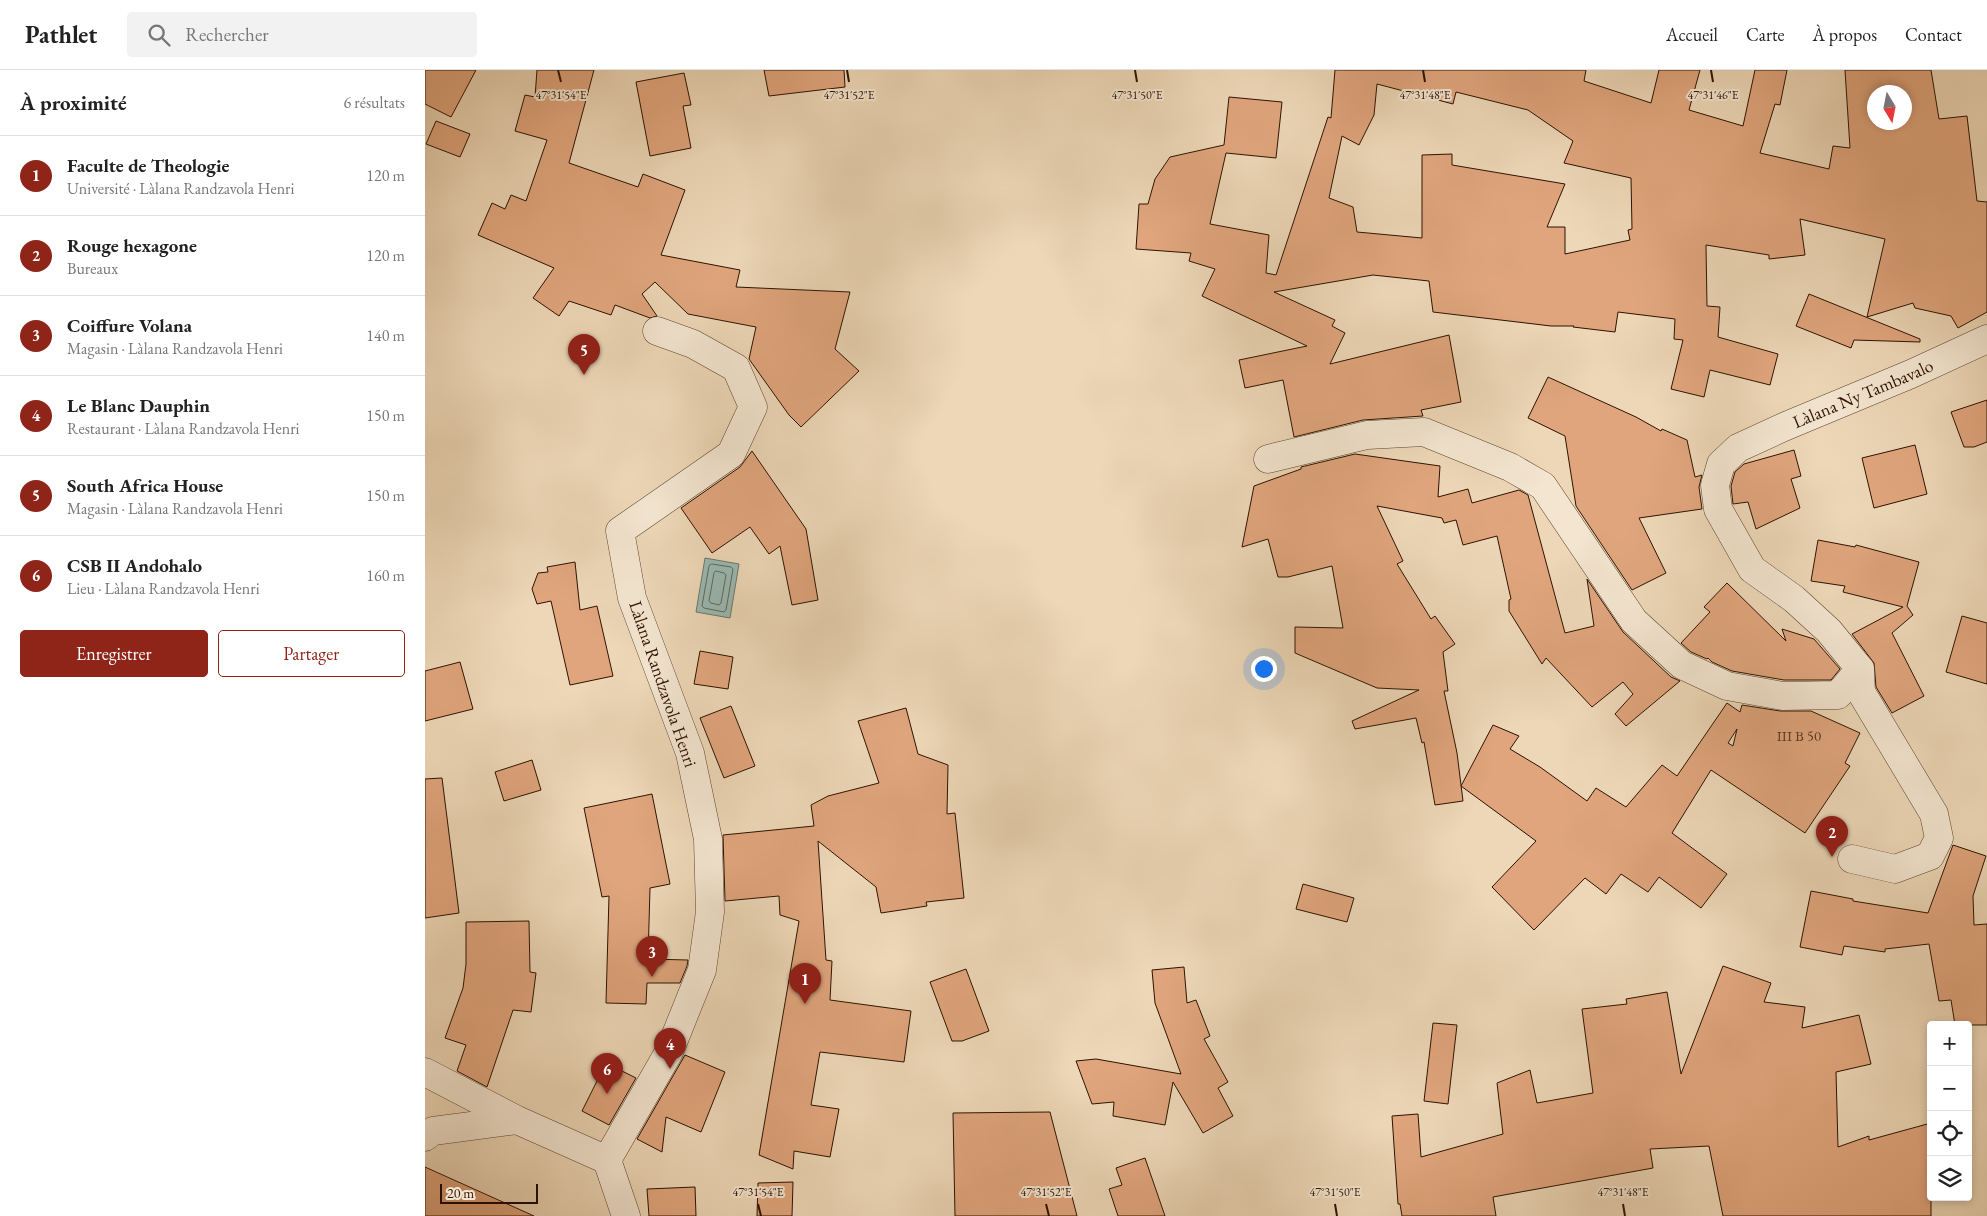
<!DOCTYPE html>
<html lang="fr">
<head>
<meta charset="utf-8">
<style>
	:root { --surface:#fff; --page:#f2f2f2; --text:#222; --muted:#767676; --line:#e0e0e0; --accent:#8f2418 }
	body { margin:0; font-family:"EB Garamond",serif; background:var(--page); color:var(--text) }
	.controls { position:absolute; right:15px; bottom:15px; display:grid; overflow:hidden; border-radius:5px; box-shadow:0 2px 8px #0003 }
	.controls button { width:45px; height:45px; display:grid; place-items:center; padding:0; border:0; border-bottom:1px solid var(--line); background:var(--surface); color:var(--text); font:25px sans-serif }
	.compass { position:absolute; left:1442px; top:15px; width:45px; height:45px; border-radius:50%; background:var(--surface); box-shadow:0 2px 8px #0003; rotate:170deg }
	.scale { position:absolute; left:15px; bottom:12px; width:98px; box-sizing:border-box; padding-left:5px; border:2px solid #2d1200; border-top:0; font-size:14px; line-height:18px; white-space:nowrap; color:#2d1200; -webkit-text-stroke:4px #f3e5d0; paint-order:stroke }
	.you { position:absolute; left:838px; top:598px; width:18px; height:18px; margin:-12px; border:4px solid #fff; border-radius:50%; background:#1a73e8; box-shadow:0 0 0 8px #1a73e833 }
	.badge { display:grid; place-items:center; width:32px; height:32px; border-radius:50%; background:var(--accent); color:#fff; font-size:16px; font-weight:700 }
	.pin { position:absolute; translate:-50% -41px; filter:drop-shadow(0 1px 2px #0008) }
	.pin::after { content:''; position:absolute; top:26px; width:18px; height:15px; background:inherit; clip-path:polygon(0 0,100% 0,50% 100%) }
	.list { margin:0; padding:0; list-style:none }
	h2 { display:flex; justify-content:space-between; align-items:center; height:65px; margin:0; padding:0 20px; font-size:21px }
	h2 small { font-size:16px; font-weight:400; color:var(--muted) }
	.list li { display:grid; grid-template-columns:32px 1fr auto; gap:15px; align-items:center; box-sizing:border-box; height:80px; padding:0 20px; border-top:1px solid var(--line) }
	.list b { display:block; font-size:19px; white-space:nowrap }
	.list p { margin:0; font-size:16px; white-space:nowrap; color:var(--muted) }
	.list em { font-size:16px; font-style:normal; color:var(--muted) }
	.actions { display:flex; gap:10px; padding:15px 20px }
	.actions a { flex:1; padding:11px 0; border:1px solid var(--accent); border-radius:5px; text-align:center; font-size:18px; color:var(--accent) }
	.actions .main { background:var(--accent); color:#fff }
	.icon { flex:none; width:28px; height:28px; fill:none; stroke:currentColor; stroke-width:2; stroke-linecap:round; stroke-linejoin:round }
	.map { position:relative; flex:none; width:1562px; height:1146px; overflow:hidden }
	header { display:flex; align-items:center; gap:30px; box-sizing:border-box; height:70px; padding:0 25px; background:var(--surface); border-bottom:1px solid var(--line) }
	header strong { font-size:24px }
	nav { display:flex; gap:28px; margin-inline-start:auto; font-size:18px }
	.search { width:350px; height:45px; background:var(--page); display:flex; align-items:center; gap:12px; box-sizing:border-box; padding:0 18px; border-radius:5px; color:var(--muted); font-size:19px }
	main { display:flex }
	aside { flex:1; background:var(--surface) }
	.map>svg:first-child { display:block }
	.water { fill:#99b9b2; stroke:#6e766b }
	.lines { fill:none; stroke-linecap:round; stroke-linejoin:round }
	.shore { stroke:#636659; stroke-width:1 }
	.building { fill:#e0a57d; stroke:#2d1200; fill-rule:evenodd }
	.street-casing { stroke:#5d432e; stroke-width:29 }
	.street { stroke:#f3e5d0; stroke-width:28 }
	.ticks { fill:none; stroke:#2d1200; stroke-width:2 }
	.labels { text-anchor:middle; stroke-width:4; stroke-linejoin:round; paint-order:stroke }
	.number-label { font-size:15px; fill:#5a371f }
	.street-label { font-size:18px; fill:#2d1200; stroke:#f3e5d0 }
	.ticks-label { font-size:12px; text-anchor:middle; fill:#2d1200; stroke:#f3e5d0; stroke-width:4; stroke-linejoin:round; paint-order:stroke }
</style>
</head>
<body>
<header>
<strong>Pathlet</strong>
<div class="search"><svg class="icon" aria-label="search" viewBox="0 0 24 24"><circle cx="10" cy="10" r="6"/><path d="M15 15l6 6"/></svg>Rechercher</div>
<nav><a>Accueil</a><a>Carte</a><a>À propos</a><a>Contact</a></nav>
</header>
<main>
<aside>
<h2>À proximité<small>6 résultats</small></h2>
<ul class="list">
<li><span class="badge">1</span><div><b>Faculte de Theologie</b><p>Université · Làlana Randzavola Henri</p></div><em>120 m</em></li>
<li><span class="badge">2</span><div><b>Rouge hexagone</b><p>Bureaux</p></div><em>120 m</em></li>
<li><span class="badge">3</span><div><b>Coiffure Volana</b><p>Magasin · Làlana Randzavola Henri</p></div><em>140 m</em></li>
<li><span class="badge">4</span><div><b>Le Blanc Dauphin</b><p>Restaurant · Làlana Randzavola Henri</p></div><em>150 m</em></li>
<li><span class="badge">5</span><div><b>South Africa House</b><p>Magasin · Làlana Randzavola Henri</p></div><em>150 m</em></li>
<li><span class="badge">6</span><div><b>CSB II Andohalo</b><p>Lieu · Làlana Randzavola Henri</p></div><em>160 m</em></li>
</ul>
<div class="actions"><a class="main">Enregistrer</a><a>Partager</a></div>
</aside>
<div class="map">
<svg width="1562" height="1146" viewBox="0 0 1562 1146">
	<rect width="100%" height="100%" fill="#edd7b7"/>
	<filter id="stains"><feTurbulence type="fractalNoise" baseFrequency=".004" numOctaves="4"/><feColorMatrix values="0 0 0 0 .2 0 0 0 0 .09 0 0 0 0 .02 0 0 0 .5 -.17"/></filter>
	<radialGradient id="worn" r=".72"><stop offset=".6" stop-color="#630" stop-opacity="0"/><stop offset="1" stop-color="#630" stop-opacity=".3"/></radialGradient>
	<polygon class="water" points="280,488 314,494 305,548 271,542"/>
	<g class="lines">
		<g class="shore">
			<polygon points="287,494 306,497 308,499 301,540 299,542 279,538 277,536 284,496"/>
			<polygon points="291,501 299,503 301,505 296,533 294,535 286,533 284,531 289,503"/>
		</g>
	</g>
	<g class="building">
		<polygon points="0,0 51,0 26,47 0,34"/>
		<polygon points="112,0 169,0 144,93 213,117 218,104 260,120 236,185 315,200 311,217 425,222 410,279 434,301 376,357 364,345 324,289 331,257 263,244 230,212 217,224 232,246 225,248 190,235 186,245 144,231 134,246 108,228 129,198 53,165 67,133 80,139 86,125 101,131 122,70 90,61 100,25 110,27"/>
		<polygon points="339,0 419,0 420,17 344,26"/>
		<path d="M910 0H1161L1159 11 1226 33 1234 0H1275L1264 40 1318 56 1330 0H1362L1355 35 1350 34 1335 83 1404 99 1408 76 1425 78 1420 0H1506L1514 49 1542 46 1552 131 1562 132V242L1533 258 1526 246 1490 238 1488 233 1442 247 1460 169 1375 149 1380 185 1344 189V185L1281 175 1282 236 1295 237 1293 267 1353 284 1345 315 1285 300 1279 327 1246 319 1258 270 1249 269 1250 249 1193 242 1190 262 1148 257 1149 256H1126L1008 242 1004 211 948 205 849 222 910 250 907 256 920 263 905 294 1024 265 1036 332 996 340 998 346 938 350 869 367 858 310 820 318 814 290 882 276 777 226 790 199 764 191 766 183 711 179 714 134H723L730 109 745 87 799 75 804 27 857 32 851 88 801 83 785 154 844 165 841 203 851 205 903 47 906 48ZM952 14 1028 34 1031 22 1103 40 1148 71 1139 93 1206 108 1207 159 1203 160 1205 170 1140 184V157H1122L1140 114 1027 95V84L997 85V168L932 162 928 137 904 128 917 66 934 75 949 45ZM1450 22H1480V52H1450Z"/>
		<polygon points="259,3 266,35 258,36 266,78 225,86 211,12"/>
		<polygon points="11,51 45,64 35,87 1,74"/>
		<polygon points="1384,224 1495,269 1495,272 1429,270 1426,278 1371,256"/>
		<polygon points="1123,307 1211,347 1236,361 1237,359 1262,370 1270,407 1277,405 1274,417 1277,439 1214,448 1241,503 1207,520 1151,436 1140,366 1103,348"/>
		<polygon points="1562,330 1562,372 1549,377 1539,377 1526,342"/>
		<polygon points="1490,375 1502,424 1449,438 1437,388"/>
		<polygon points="1369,380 1376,406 1366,409 1375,438 1331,459 1323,432 1308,434 1306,416 1310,402 1319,394"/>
		<polygon points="327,381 381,459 393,530 367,535 355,476 344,484 325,457 287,483 256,438 315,397"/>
		<polygon points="930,384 1015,396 1013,427 1043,419 1047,433 1094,420 1103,425 1140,563 1169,556 1162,509 1198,562 1246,607 1255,611 1201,656 1190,644 1208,624 1198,612 1167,637 1121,588 1117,594 1084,541 1084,530 1086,529 1072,466 1038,475 1031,450 1019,453 1017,448 952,436 978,491 972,494 1006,549 1010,546 1030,574 1018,582 1023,621 1019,621 1032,683 1038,731 1010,735 999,672 997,673 991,648 930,659 927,651 994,620 952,618 870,583 870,557 918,558 907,496 863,507 853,507 843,469 817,477 829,416 876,399 876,397"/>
		<polygon points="1393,470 1430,477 1431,475 1494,492 1482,536 1488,545 1467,563 1499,626 1467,643 1451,617 1449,593 1427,564 1478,537 1418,522 1420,516 1386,511"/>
		<polygon points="150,492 155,540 172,536 188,606 145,615 126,531 112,534 107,519 113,503 123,502 122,497"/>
		<polygon points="1302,513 1361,571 1357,559 1389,569 1415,599 1406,610 1359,610 1307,601 1287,592 1283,588 1282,589 1266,582 1256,573 1285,542 1279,537"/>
		<polygon points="1537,546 1562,553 1562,614 1521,602"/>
		<polygon points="275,581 308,587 303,619 269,614"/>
		<polygon points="35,592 48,639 0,651 0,601"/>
		<path d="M1302 633 1315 642 1317 635 1355 641H1386L1435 663 1420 693 1425 696 1380 763 1286 700 1247 763 1302 804 1276 838 1234 807 1223 822 1196 804 1181 824 1160 808 1109 860 1067 817 1111 771 1036 716 1068 655 1094 666 1085 679 1115 697 1162 731 1171 718 1201 737 1237 695 1252 706ZM1312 659 1308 676 1303 673Z"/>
		<polygon points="306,636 330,696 299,708 275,648"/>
		<polygon points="481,638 493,684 523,695 522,744 530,743 539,828 501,832 502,836 456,843 451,817 393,771 401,890 407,891 405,930 486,941 479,992 395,982 386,1035 414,1039 405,1087 369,1081 368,1099 334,1085 374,851 355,845 354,826 300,831 298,765 389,756 386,735 403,726 454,713 433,651"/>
		<polygon points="107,690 116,720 79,731 70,702"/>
		<polygon points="17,708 34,843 0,848 0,709"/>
		<polygon points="227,724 245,814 225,818 223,889 263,890 262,896 255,913 222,913 221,934 181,933 184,826 177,827 159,738"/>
		<polygon points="1528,775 1561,786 1548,826 1549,855 1562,854 1562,955 1530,955 1526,930 1514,931 1504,874 1460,879 1460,882 1419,876 1417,885 1375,877 1386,821 1428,829 1428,831 1503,843"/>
		<polygon points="878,814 929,828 922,852 871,839"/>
		<polygon points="104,851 105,902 111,903 106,942 88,940 62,1017 32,1001 41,975 20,968 38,918 41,894 41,852"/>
		<polygon points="1298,896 1346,913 1339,932 1380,937 1377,958 1434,945 1446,994 1411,1002 1413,1077 1444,1066 1444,1070 1506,1053 1506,1146 1298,1146 1284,1076 1225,1079 1228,1098 1068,1127 1071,1146 977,1146 975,1134 973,1134 967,1046 993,1044 996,1087 1078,1064 1072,1013 1105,1000 1112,1033 1168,1023 1157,939 1202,934 1201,929 1242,922 1256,1004"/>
		<polygon points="759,897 762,933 771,930 785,966 779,969 803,1012 793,1018 808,1046 778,1063 748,1012 740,1055 688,1046 689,1032 667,1034 651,991 671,989 756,1004 730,933 727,900"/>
		<polygon points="541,899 564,961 537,971 527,971 505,912"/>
		<polygon points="1008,953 1032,955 1023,1034 999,1031"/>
		<polygon points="260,985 300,1002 276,1062 241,1047 237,1082 212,1069"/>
		<polygon points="181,993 211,1008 184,1055 157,1041"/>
		<polygon points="625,1042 652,1146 530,1146 528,1043"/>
		<polygon points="720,1088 740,1146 693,1146 684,1119 697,1115 691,1098"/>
		<polygon points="0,1097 109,1146 0,1146"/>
		<polygon points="368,1112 367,1146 332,1146 333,1113"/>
		<polygon points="270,1117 271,1146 224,1146 222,1119"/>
	</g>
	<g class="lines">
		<g class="street-casing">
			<g id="street">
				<polyline points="843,389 942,365 999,362 1085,397 1118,416 1209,551 1257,595 1302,616 1358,626 1413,625 1435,599"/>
				<path id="s1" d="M1427 789 1470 799 1505 786 1514 768 1509 744 1436 622 1435 599 1404 561 1369 529 1327 499 1293 439 1290 415 1296 394 1313 378 1361 356 1486 304 1562 269"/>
				<polyline points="0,1002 92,1050 182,1090"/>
				<polyline points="0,1067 8,1061 92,1050"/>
				<polyline points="182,1090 244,982 277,900 285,842 283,769 265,683 207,528 195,461 306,384 328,337 311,298 268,274 232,261"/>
				<polyline points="182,1090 201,1146"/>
			</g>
		</g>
		<use href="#street" class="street"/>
	</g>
	<path class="ticks" d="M133 0 136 12M422 0 424 12M710 0 712 12M998 0 1000 12M1286 0 1288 12M333 1134 336 1146M621 1134 624 1146M910 1134 912 1146M1198 1134 1200 1146"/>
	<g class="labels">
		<g class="number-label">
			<text x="1374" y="671">III B 50</text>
		</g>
		<g class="street-label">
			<text dy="6" stroke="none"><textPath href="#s1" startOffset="714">Làlana Ny Tambavalo</textPath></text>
			<text transform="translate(238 614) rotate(71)" y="6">Làlana Randzavola Henri</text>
		</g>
	</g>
	<g class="ticks-label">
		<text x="136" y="29">47°31'54"E</text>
		<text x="424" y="29">47°31'52"E</text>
		<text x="712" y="29">47°31'50"E</text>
		<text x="1000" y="29">47°31'48"E</text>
		<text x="1288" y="29">47°31'46"E</text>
		<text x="333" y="1126">47°31'54"E</text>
		<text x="621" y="1126">47°31'52"E</text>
		<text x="910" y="1126">47°31'50"E</text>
		<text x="1198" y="1126">47°31'48"E</text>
	</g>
	<rect width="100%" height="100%" filter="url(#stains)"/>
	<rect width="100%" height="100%" fill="url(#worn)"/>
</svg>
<div class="controls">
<button>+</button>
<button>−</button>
<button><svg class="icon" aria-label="locate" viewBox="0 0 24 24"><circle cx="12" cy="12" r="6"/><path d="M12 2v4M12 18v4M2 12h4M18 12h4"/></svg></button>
<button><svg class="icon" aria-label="layers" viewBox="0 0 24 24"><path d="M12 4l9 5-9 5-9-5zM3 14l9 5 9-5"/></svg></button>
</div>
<svg class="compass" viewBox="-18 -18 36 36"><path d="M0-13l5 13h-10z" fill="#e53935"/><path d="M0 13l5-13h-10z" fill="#767676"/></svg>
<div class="scale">20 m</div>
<div class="you"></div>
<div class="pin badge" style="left:380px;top:934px">1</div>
<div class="pin badge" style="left:1407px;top:787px">2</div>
<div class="pin badge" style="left:227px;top:907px">3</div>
<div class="pin badge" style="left:245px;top:999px">4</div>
<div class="pin badge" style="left:159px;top:305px">5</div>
<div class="pin badge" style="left:182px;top:1024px">6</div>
</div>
</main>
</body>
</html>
